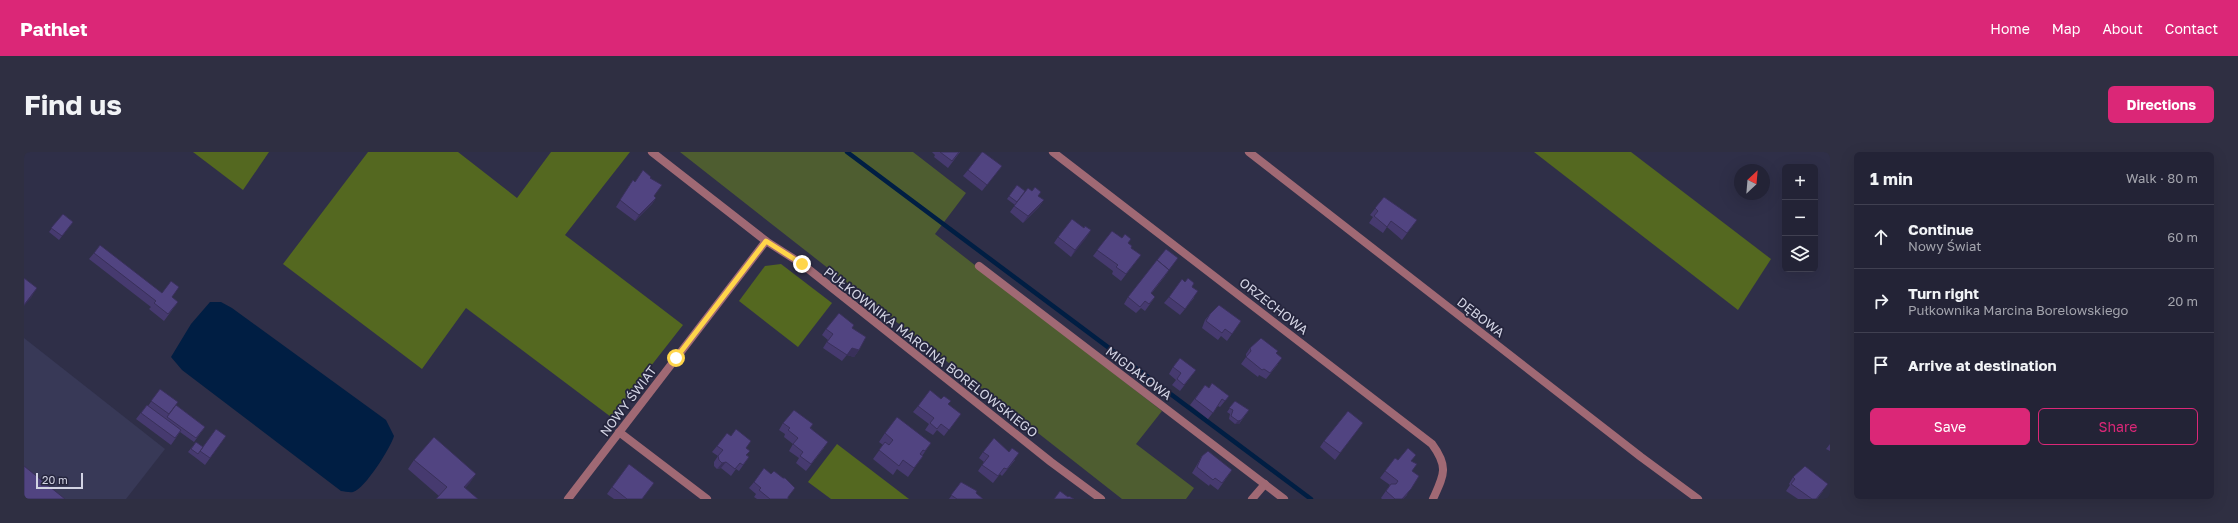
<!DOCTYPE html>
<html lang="en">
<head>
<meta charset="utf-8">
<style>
	:root { --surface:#232336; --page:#2f2f42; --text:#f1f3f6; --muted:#a3a4ad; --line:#404051; --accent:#db2777 }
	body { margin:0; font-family:"Golos Text",sans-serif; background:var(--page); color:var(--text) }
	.controls { position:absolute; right:12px; top:12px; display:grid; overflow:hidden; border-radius:6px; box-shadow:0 4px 16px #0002 }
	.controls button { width:36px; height:36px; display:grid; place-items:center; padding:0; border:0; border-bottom:1px solid var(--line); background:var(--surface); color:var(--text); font:20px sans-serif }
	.compass { position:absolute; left:1710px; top:12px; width:36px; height:36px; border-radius:50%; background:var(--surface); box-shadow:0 4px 16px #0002; rotate:26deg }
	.scale { position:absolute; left:12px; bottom:10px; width:47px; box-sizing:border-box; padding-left:4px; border:2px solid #d2d3e3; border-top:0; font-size:11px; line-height:14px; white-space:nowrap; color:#d2d3e3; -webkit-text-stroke:3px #25253d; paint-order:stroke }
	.stop { position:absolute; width:12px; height:12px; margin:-9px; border:3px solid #ffd54a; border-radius:50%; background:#fff }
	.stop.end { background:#ffd54a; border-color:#fff; box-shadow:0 1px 4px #0008 }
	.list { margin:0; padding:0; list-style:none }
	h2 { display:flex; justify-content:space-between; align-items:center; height:52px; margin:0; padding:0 16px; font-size:17px }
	h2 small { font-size:13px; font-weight:400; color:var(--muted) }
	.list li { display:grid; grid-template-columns:26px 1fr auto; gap:12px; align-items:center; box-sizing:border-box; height:64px; padding:0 16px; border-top:1px solid var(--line) }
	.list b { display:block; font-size:15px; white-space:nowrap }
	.list p { margin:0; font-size:13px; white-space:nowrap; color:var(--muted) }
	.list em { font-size:13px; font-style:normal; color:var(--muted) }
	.actions { display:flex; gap:8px; padding:12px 16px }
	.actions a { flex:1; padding:9px 0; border:1px solid var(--accent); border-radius:6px; text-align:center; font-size:14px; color:var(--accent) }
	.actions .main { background:var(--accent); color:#fff }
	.icon { flex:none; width:22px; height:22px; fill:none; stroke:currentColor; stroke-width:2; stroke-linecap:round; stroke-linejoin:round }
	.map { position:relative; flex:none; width:1806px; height:347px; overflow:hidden; border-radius:6px }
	header { display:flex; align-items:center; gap:24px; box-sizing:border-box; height:56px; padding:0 20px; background:var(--accent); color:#fff }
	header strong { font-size:19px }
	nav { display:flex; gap:22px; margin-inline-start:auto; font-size:14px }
	.intro { display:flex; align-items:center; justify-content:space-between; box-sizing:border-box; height:96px; padding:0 24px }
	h1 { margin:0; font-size:28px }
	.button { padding:10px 18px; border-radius:6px; background:var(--accent); color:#fff; font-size:14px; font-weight:700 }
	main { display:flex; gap:24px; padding:0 24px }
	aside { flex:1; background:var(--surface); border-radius:6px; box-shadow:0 4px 16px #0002 }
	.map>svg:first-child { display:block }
	.built { fill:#383957 }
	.green { fill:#4e5d30 }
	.forest { fill:#546820 }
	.water { fill:#001e43 }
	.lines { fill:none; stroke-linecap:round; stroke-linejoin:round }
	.stream { stroke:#001e43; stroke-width:4.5 }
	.street { stroke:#a06974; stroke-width:8 }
	.wall { fill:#463a6f }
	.shaded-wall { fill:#39305a }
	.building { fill:#514481; stroke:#39305a }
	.route { stroke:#ffd54a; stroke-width:5 }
	.labels { text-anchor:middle; stroke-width:3.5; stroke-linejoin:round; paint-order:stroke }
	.street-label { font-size:13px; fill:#d2d3e3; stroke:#25253d }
</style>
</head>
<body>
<header>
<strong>Pathlet</strong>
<nav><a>Home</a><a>Map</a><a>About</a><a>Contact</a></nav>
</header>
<div class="intro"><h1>Find us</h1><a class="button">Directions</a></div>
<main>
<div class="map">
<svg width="1806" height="347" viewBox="0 0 1806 347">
	<rect width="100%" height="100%" fill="#2f2f48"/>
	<polygon class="built" points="0,186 141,297 102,347 0,347"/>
	<polygon class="green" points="656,0 889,0 942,41 911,82 1138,259 1112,292 1170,336 1162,347 1098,347"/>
	<g class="forest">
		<polygon points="169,0 245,0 219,38"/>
		<polygon points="344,0 434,0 493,46 527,0 606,0 541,83 659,173 587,265 442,156 398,217 259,112"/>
		<polygon points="1510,0 1607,0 1747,107 1714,158"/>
		<polygon points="757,112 808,151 774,195 715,149 741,114"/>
		<polygon points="813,292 885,347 807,347 784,330"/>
	</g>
	<path class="water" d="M186 150H197L208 156 362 268 370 284C367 295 341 337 329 340 326 341 320 339 317 339L158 218 147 205 167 172Z"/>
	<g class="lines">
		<polyline class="stream" points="823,0 1287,347"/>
		<g class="street">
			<polyline points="628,0 742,89 778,112 1027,310 1077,347"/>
			<path d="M1029 0 1408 292C1425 315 1420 323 1409 347"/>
			<polyline points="1225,0 1617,305 1674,347"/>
			<polyline points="955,114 1260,347"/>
			<polyline points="595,280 683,347"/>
			<polyline points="544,347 742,89"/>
			<polyline points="1228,347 1241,332"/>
		</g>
	</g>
	<g class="wall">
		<polygon points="908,0 936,0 924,16 910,5 911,3"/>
		<polygon points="978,14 958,39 939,24 944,18"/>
		<polygon points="626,26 630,44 632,46 628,52 611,69 592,55 609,28 611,30"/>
		<polygon points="993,33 1001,39 1014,44 1020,48 1015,55 999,71 986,60 991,53 983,47"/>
		<polygon points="1360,45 1393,68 1378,88 1363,75 1359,81 1345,71 1349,65 1346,63"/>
		<polygon points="39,62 49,70 35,88 25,80"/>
		<polygon points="1060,76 1067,78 1047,105 1030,91 1034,85"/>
		<polygon points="1088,79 1104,91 1107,96 1117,103 1097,129 1088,122 1089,119 1069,104"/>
		<polygon points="70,101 138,141 148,145 154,150 140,169 125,157 127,155 65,107"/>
		<polygon points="1145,118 1141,124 1127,142 1131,145 1121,159 1117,156 1112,161 1100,152 1104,145"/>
		<polygon points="1168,135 1170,146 1156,163 1140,151 1145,145"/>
		<polygon points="1186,162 1217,169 1203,189 1197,184 1194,188 1178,176 1181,168"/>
		<polygon points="828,176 835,198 830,205 823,203 818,209 799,196 804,188 798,183 802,177"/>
		<polygon points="1226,196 1252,201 1254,212 1242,227 1235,223 1234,225 1217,212 1222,205 1222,202"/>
		<polygon points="1149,215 1172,218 1156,239 1148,233 1152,228 1145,222"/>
		<polygon points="1181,233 1185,236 1205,244 1196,255 1194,254 1184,267 1166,253"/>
		<polygon points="136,237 152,253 181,275 170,290 156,280 147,293 112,267 123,253 124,254"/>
		<polygon points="1211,249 1225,258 1215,272 1211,272 1205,267 1206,262 1203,260"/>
		<polygon points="924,252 932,268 920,284 913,278 909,283 901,278 905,272 889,260 894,254"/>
		<polygon points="759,271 787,276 800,296 782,319 772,311 775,306 765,299 769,292 760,285 761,282 755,278"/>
		<polygon points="1334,277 1311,308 1296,295 1300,289"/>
		<polygon points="861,281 907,291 898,304 899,304 884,325 873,317 869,323 849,307 859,293 855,290"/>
		<polygon points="202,284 181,313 172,306 172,305 172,306 164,300 172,290 179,295"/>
		<polygon points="1806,292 1806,299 1802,297"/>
		<polygon points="693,294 722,296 723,303 725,305 715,319 712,317 707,324 697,316 693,317 690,314 690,310 694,304 688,300"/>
		<polygon points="959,300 991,308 978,324 976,322 969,331 954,319 960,310 955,306"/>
		<polygon points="1178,304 1208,318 1194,338 1186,332 1185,334 1168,321 1174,311"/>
		<polygon points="1371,306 1374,308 1388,309 1388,319 1383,343 1379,347 1358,347 1357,346 1366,333 1356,326"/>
		<polygon points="390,308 452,322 441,336 415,344 384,317"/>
		<polygon points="1769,325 1799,339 1793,347 1774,347 1762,339 1766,333 1765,332"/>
		<polygon points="730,330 764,345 764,347 733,347 730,345 732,342 725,336"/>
		<polygon points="937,330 952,341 959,347 925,347"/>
		<polygon points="588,335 618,347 590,347 583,342"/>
	</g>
	<g class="shaded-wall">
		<polygon points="632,46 628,52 611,69 615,63"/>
		<polygon points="1020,48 1015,55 999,71 1004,64"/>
		<polygon points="1067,78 1063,85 1047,105 1051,98"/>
		<polygon points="13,136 7,146 0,154 0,153"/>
		<polygon points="828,196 835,198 830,205 823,203 818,209"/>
		<polygon points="1217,268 1215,272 1211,272 1214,269"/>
		<polygon points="702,310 697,316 693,317 698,311"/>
		<polygon points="452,322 446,331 434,344 440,335"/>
		<polygon points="1387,337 1379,347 1378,347"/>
	</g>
	<g class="building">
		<polygon points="916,0 935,0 928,9"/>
		<polygon points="958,0 959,0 978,14 963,33 944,18"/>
		<polygon points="619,18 627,25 626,26 638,33 630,44 632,46 615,63 596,48 609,28 611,30"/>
		<polygon points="993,33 1001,39 993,50 985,44"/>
		<polygon points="1011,35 1017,40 1014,44 1020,48 1004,64 990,54 1004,36 1008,39"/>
		<polygon points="1360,45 1393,68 1383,81 1367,69 1363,75 1350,64 1354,59 1351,56"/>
		<polygon points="39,62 49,70 38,84 27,76"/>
		<polygon points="1048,67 1060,76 1061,74 1067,78 1051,98 1034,85"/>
		<polygon points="1088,79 1098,86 1101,82 1107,87 1104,91 1108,94 1107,96 1117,103 1102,122 1092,115 1094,113 1073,98"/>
		<polygon points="76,93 138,141 147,129 155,135 148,145 154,150 144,162 130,151 132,149 70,101"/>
		<polygon points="1142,97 1154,106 1145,118 1133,108"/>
		<polygon points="1133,108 1145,118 1127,141 1131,145 1125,152 1121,149 1116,155 1104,145"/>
		<polygon points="0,126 13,136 0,153"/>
		<polygon points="1164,126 1170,131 1168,135 1174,139 1161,157 1145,145 1158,127 1161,130"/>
		<polygon points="1195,153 1217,169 1208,182 1201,177 1198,181 1182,169 1186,162"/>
		<polygon points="815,161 830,173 828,176 842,185 835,198 828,196 823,203 803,190 809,182 802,177"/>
		<polygon points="1237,186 1254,199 1252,201 1258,206 1246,221 1240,217 1238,218 1222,205 1227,199 1226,196"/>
		<polygon points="1156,206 1172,218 1160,233 1153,227 1157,221 1149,215"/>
		<polygon points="1188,231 1205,244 1201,249 1198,247 1189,261 1171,247 1181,233 1185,236"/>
		<polygon points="136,237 154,250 145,262 127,249"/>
		<polygon points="906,238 917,247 920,244 927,249 924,252 937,262 925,278 917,272 913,277 906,271 910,266 894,254"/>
		<polygon points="1211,249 1225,258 1217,268 1214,269 1207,264 1209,258 1205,256"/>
		<polygon points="123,253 157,278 151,286 117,261"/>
		<polygon points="152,253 181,275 172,286 143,265"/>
		<polygon points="770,258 789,272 786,276 804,290 787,312 776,304 779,300 769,292 774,286 764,278 766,276 759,271"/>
		<polygon points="1324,259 1339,271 1316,301 1300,289"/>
		<polygon points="873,265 907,291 901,299 899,298 896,302 899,304 890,316 879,308 875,314 855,298 861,290 865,293 869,288 861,281"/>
		<polygon points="192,277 202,284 186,306 176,299"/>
		<polygon points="712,277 727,289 722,296 726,299 722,303 725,305 719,313 716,311 711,317 702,310 698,311 695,308 694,304 699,298 693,294 703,281 707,284"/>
		<polygon points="410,285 452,322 440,335 454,347 412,347 423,335 390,308"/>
		<polygon points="970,286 985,300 988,296 995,301 983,317 980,316 974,324 958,313 965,304 959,300"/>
		<polygon points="172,290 179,295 174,302 167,297"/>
		<polygon points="1384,296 1392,303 1387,309 1393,312 1388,319 1395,324 1387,337 1378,347 1371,347 1362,339 1367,332 1372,332 1374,329 1361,319 1371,306 1374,308"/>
		<polygon points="1184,299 1208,318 1198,331 1191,326 1189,328 1173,315 1178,304"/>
		<polygon points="605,312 630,331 618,347 603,347 588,335"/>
		<polygon points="0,314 41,347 0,347"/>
		<polygon points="1781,314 1804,332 1792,347 1788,347 1767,332 1771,327 1769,325"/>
		<polygon points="740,316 747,322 750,319 759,326 761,326 771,336 764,345 764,347 746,347 735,338 737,336 730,330"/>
		<polygon points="937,330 953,339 952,341 959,347 933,347 927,343"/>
		<polygon points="1036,339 1044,345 1045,344 1050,347 1030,347"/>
	</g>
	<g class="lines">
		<polyline class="route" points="652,206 742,89 778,112"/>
	</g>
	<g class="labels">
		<g class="street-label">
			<text transform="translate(1250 154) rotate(38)" y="5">ORZECHOWA</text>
			<text transform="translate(1457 165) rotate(38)" y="5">DĘBOWA</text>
			<text transform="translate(907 200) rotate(38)" y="5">PUŁKOWNIKA MARCINA BORELOWSKIEGO</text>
			<text transform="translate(1115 221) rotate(37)" y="5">MIGDAŁOWA</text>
			<text transform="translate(604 249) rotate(-53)" y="5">NOWY ŚWIAT</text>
		</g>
	</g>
</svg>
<div class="controls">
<button>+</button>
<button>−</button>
<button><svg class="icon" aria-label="layers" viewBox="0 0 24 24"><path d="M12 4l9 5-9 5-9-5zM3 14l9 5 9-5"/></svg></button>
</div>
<svg class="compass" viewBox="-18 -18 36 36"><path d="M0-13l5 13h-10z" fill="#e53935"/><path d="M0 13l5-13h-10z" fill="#a3a4ad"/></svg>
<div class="scale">20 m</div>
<div class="stop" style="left:652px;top:206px"></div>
<div class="stop end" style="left:778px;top:112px"></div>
</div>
<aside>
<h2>1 min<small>Walk · 80 m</small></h2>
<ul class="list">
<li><svg class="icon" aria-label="ahead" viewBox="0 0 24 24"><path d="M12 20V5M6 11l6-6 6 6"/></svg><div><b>Continue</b><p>Nowy Świat</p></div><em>60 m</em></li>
<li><svg class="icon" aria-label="right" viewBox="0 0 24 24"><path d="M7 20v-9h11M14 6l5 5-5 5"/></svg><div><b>Turn right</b><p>Pułkownika Marcina Borelowskiego</p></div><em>20 m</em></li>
<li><svg class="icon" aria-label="arrive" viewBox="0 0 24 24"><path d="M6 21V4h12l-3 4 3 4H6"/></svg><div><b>Arrive at destination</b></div></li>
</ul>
<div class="actions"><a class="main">Save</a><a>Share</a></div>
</aside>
</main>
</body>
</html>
